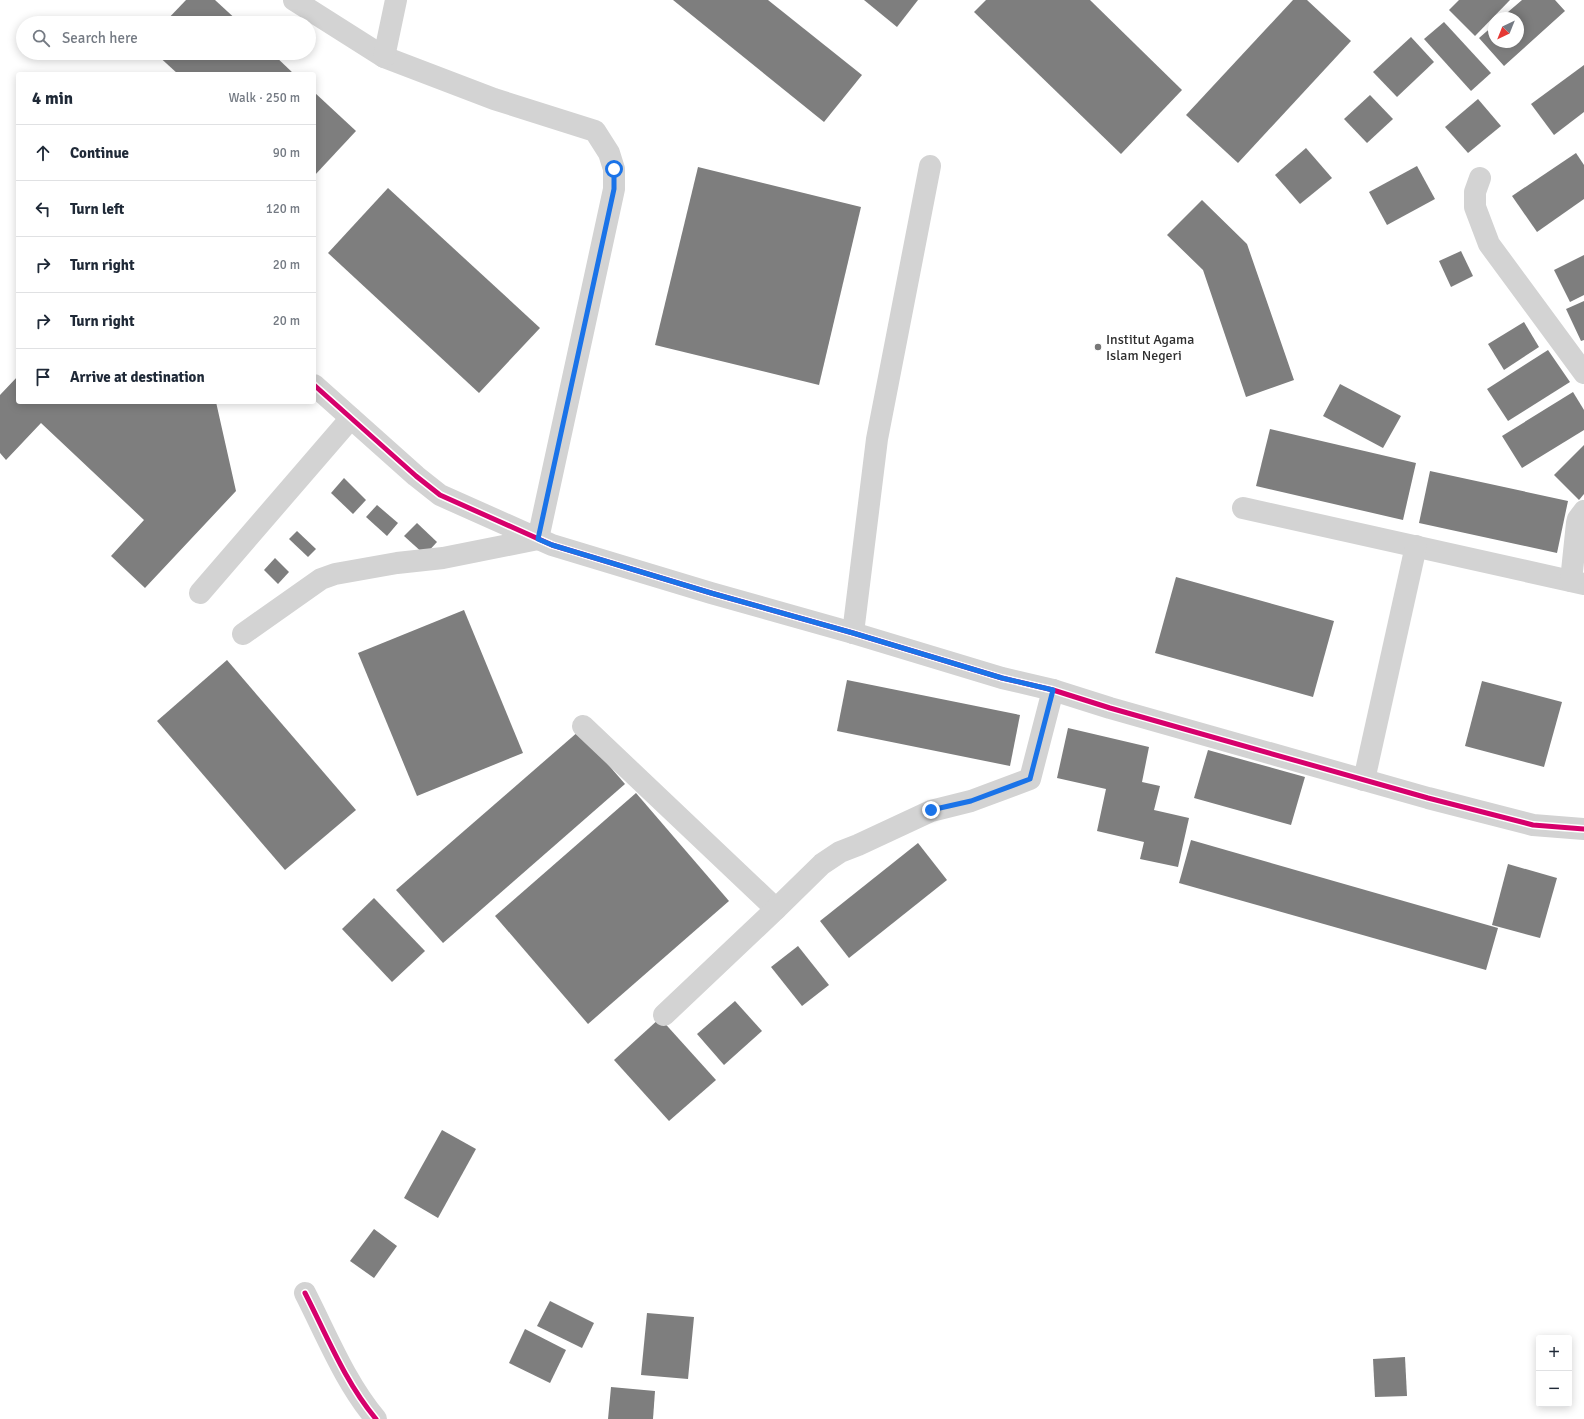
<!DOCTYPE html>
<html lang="en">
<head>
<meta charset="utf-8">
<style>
	:root { --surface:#fff; --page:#f2f2f3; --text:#1f2937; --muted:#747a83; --line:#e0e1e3 }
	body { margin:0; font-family:Signika,sans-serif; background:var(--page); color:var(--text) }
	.controls { position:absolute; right:12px; bottom:12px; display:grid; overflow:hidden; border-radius:4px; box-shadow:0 2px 10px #0003 }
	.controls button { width:36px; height:36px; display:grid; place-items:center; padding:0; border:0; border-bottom:1px solid var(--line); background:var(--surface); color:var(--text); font:20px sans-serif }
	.compass { position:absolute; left:1488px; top:12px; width:36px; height:36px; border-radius:50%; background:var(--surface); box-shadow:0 2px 10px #0003; rotate:223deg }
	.stop { position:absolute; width:12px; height:12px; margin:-9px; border:3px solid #1a73e8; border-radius:50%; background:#fff }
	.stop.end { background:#1a73e8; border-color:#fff; box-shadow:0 1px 4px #0008 }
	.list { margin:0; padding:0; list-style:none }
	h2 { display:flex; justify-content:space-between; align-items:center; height:52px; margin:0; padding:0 16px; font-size:17px }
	h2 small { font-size:13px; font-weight:400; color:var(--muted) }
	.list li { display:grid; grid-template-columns:26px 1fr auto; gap:12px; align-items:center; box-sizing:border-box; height:56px; padding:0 16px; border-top:1px solid var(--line) }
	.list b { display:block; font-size:15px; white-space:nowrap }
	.list em { font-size:13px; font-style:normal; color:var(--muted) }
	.icon { flex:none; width:22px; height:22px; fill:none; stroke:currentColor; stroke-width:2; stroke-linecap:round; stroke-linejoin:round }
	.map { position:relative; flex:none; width:1584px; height:1419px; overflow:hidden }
	.search { position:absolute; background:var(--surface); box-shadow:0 2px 10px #0003; left:16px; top:16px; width:300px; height:44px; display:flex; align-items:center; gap:10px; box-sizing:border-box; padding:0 14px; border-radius:22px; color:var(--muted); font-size:15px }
	.panel { position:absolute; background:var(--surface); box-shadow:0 2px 10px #0003; left:16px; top:72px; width:300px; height:332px; border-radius:4px }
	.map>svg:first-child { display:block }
	.building { fill:#7e7e7e }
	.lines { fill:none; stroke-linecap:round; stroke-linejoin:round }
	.minor { stroke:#d3d3d3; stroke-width:22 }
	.cycleway-casing { stroke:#fff; stroke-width:8 }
	.cycleway { stroke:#d6006c; stroke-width:5 }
	.route { stroke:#1a73e8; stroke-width:5 }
	.poi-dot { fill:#777; stroke:#fff; stroke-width:1.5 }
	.labels { text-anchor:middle; stroke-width:4; stroke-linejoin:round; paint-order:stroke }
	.poi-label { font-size:14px; fill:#2e2e2e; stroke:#fff; text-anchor:start }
</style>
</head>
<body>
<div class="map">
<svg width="1584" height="1419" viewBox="0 0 1584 1419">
	<rect width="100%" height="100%" fill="#fff"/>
	<g class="building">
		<polygon points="186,0 215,0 240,23 164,23"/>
		<polygon points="673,0 768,0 862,75 824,122"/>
		<polygon points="864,0 918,0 897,27"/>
		<polygon points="986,0 1090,0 1182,90 1121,154 974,12"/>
		<polygon points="1293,0 1307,0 1351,41 1238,163 1186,115"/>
		<polygon points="1459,0 1510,0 1475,36 1449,10"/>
		<polygon points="1522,0 1555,0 1565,11 1504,66 1479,38 1494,25 1494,42 1518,42 1518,18 1501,18"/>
		<polygon points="1444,22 1491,73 1471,91 1424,39"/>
		<polygon points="1411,37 1434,62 1397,97 1373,72"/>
		<polygon points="155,53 272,53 294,74 178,74"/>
		<polygon points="1584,65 1584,112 1554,135 1531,104"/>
		<polygon points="314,92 356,131 314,176"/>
		<polygon points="1370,95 1393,119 1367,143 1344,119"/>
		<polygon points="1478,99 1501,126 1468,153 1445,127"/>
		<polygon points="1306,148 1332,178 1300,204 1275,175"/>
		<polygon points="1576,153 1584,165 1584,199 1537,232 1512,196"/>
		<polygon points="1417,166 1435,199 1387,225 1369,192"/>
		<polygon points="698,167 861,207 819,385 655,345"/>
		<polygon points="388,188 540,328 479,393 328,253"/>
		<polygon points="1202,200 1247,244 1294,380 1246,397 1203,270 1167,235"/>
		<polygon points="1461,251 1473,276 1451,287 1439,261"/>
		<polygon points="1584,255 1584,295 1570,302 1554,270"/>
		<polygon points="1584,301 1584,340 1581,341 1566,309"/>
		<polygon points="1524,322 1539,347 1504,370 1488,344"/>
		<polygon points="1548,350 1570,382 1508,421 1487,389"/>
		<polygon points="18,376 18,402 216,402 236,491 145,588 111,556 144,520 41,423 6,460 0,453 0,395"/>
		<polygon points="1340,384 1401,416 1383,448 1323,416"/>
		<polygon points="1573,392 1584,410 1584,430 1522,468 1502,436"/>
		<polygon points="1270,429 1416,463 1403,520 1256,486"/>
		<polygon points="1584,445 1584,494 1579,500 1554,475"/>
		<polygon points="1430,471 1568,501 1557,553 1419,523"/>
		<polygon points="344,478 366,500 353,514 331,493"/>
		<polygon points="377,505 398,523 387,536 366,517"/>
		<polygon points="417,523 437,542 425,555 404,536"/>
		<polygon points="297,531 316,549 308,557 289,539"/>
		<polygon points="275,558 289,572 278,584 264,570"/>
		<polygon points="1176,577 1334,621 1313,697 1155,653"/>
		<polygon points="464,610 523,753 417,796 358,653"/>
		<polygon points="227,660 356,810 285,870 157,721"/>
		<polygon points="847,680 1020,715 1010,766 837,731"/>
		<polygon points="1482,681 1562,702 1544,767 1465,746"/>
		<polygon points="1068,728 1149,747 1142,782 1160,786 1154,810 1189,818 1178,867 1140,859 1144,842 1097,831 1106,789 1057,778"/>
		<polygon points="579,731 625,784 443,943 396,890"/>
		<polygon points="1208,750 1305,777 1291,825 1194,798"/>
		<polygon points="636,793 729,901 588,1024 495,916"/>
		<polygon points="1191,840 1498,928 1486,970 1179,883"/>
		<polygon points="918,843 947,880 849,958 820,921"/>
		<polygon points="1508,864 1557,878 1540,938 1492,925"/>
		<polygon points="374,898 425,951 392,982 342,929"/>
		<polygon points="798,946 829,985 802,1006 771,967"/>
		<polygon points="735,1001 762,1031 724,1065 697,1034"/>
		<polygon points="660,1018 716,1080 669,1121 614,1060"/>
		<polygon points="442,1130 476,1149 438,1218 404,1198"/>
		<polygon points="374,1229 397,1246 374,1278 350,1261"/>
		<polygon points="550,1301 594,1323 582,1348 537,1326"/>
		<polygon points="647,1313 694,1317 688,1379 641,1375"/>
		<polygon points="525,1329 566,1350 550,1383 509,1363"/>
		<polygon points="1405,1357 1407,1396 1375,1397 1373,1359"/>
		<polygon points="611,1387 655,1391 653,1419 608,1419"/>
	</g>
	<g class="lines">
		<g class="minor">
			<polyline points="294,0 384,57 494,99 595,131 609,153 614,169 614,189 538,539"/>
			<polyline points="384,57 396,0"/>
			<polyline points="1480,178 1475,192 1475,207 1489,244 1584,373"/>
			<polyline points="314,385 416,476 440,495 552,545 711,593 853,633 1002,678 1053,690 1110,708 1428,798 1533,825 1584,829"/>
			<polyline points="1243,508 1584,584"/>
			<polyline points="1571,581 1577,523 1578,519 1584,511"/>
			<polyline points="200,593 351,418"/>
			<polyline points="853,633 877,439 930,166"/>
			<polyline points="243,634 321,579 335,574 397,563 443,558 538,539"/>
			<polyline points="583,726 776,909"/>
			<polyline points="1364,780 1416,546"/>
			<polyline points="664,1015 776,909 822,864 840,852 858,845 931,811 971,801 1030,779 1053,690"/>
			<path d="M305 1293C327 1336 345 1382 376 1419"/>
		</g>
		<g class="cycleway-casing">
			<g id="cycleway">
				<polyline points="314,385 416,476 440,495 552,545 711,593 853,633 1002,678 1053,690 1110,708 1428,798 1533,825 1584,829"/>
				<path d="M305 1293C327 1336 345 1382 376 1419"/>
			</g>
		</g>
		<use href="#cycleway" class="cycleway"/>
	</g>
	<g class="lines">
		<polyline class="route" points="614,169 614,189 538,539 552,545 711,593 853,633 1002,678 1053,690 1030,779 971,801 931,810"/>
	</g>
	<circle class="poi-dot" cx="1098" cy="347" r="4"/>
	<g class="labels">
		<g class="poi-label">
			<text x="1106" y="344">Institut Agama<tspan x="1106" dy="16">Islam Negeri</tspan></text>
		</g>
	</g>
</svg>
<div class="controls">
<button>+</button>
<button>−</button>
</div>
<svg class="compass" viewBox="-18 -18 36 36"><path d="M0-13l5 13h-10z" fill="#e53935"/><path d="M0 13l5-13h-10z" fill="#747a83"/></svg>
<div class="stop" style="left:614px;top:169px"></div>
<div class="stop end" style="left:931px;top:810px"></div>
<div class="search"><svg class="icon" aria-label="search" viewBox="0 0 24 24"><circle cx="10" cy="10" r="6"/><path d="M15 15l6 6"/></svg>Search here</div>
<section class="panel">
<h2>4 min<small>Walk · 250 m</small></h2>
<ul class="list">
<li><svg class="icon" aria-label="ahead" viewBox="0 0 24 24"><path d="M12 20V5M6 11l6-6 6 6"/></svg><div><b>Continue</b></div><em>90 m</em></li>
<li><svg class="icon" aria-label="left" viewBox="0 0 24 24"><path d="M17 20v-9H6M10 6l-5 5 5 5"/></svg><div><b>Turn left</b></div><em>120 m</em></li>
<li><svg class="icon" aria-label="right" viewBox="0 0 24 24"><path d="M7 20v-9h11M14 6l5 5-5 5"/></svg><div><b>Turn right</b></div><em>20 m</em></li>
<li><svg class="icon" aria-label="right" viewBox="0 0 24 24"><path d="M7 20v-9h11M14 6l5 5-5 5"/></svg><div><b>Turn right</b></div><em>20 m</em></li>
<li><svg class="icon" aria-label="arrive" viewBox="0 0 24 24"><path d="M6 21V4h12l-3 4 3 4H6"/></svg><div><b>Arrive at destination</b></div></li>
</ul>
</section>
</div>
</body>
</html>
